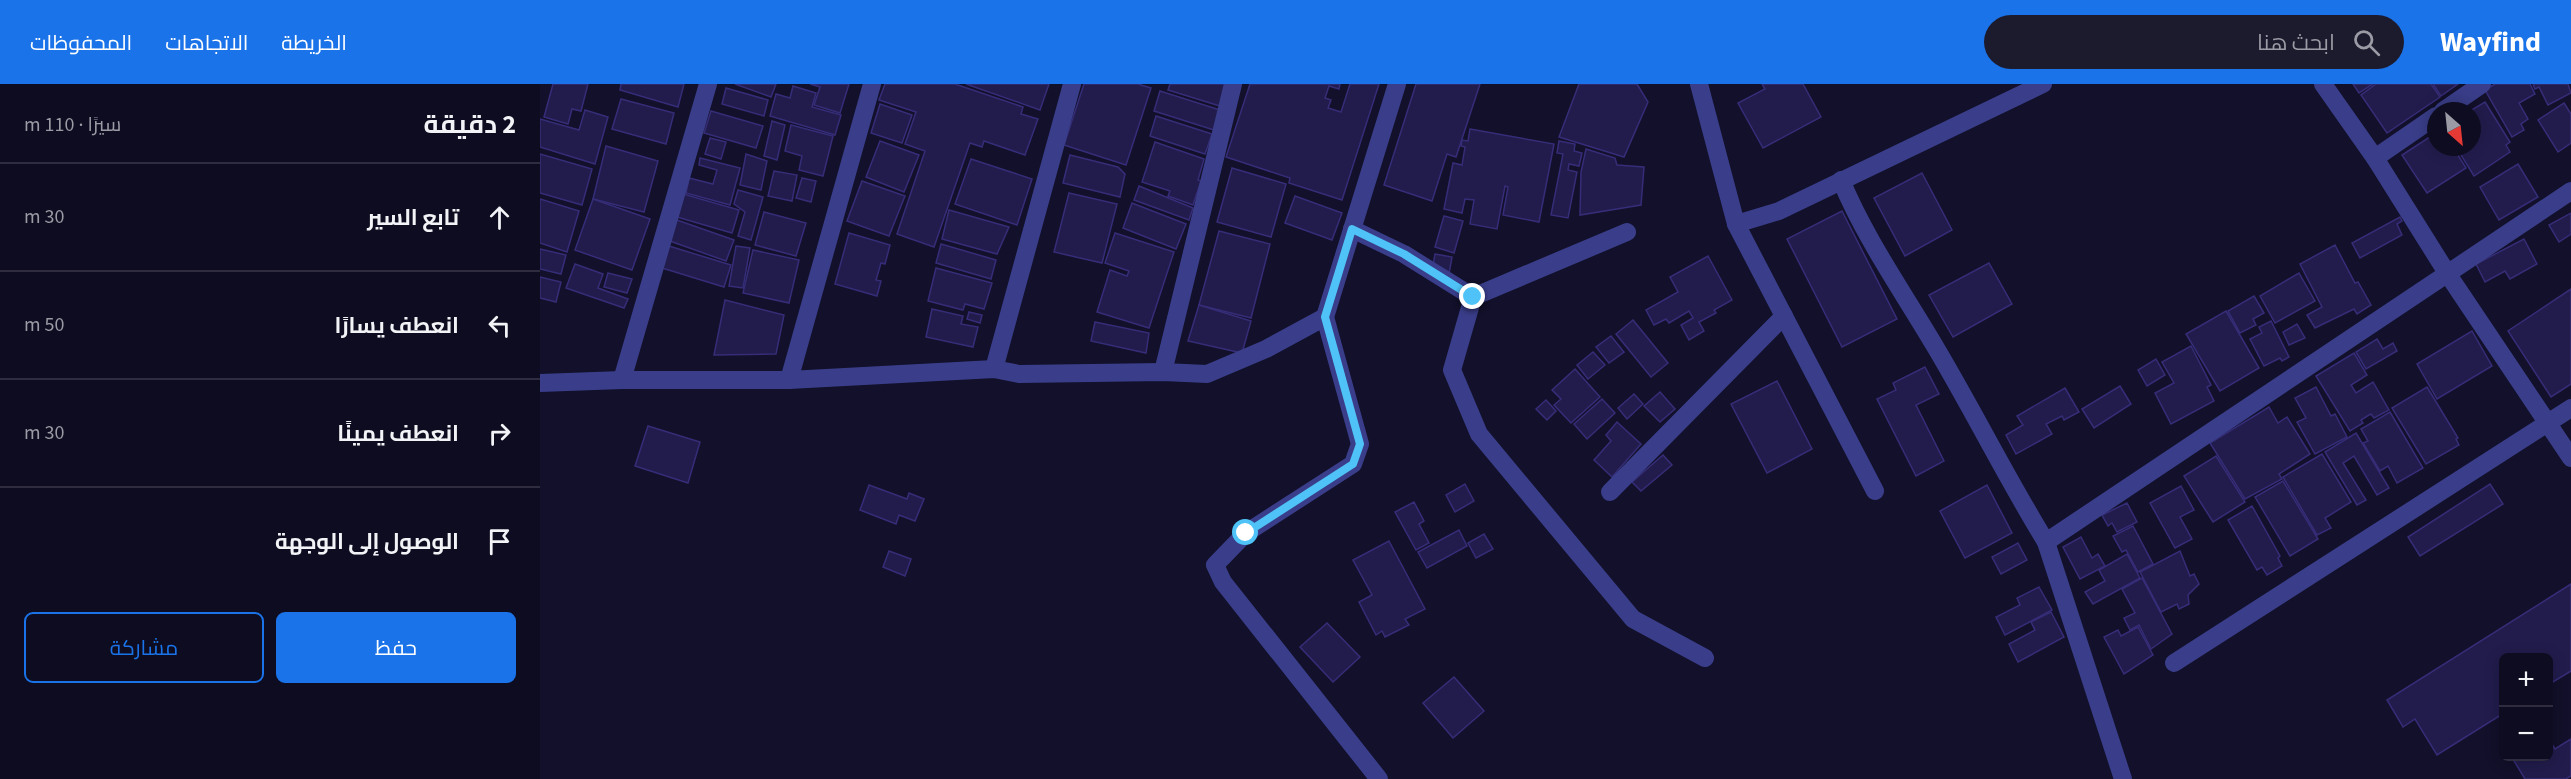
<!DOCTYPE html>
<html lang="ar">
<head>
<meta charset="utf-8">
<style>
	:root { --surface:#0e0c20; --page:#1c1a2d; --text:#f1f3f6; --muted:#9b9ba5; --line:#2e2c3e; --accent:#1a73e8 }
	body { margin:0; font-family:"Source Sans 3",Cairo,sans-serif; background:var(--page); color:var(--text); direction:rtl }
	.controls { position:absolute; right:18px; bottom:18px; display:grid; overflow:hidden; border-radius:9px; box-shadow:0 3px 15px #0003 }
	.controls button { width:54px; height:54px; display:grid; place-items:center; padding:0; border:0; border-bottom:2px solid var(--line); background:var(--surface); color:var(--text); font:30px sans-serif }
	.compass { position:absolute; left:1887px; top:18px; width:54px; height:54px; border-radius:50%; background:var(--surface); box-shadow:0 3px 15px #0003; rotate:153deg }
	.stop { position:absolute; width:18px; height:18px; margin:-14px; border:4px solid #4fc3f7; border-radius:50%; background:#fff }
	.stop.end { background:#4fc3f7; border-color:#fff; box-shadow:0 2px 6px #0008 }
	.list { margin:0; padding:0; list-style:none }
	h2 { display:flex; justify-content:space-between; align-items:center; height:78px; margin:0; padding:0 24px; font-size:26px }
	h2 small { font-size:20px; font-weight:400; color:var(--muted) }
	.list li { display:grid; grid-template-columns:39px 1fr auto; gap:18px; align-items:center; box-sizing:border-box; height:108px; padding:0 24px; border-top:2px solid var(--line) }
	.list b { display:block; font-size:22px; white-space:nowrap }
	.list em { font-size:20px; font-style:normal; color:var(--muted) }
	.actions { display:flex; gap:12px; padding:18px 24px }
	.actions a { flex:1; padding:14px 0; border:2px solid var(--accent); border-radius:9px; text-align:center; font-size:21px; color:var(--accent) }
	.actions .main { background:var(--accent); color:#fff }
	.icon { flex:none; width:33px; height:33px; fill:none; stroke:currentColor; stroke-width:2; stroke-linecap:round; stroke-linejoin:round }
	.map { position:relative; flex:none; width:2031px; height:695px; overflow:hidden; direction:ltr }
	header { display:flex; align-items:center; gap:36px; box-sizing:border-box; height:84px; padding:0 30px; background:var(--accent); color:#fff }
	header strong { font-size:28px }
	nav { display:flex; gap:33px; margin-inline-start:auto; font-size:21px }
	.search { width:420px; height:54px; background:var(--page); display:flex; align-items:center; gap:15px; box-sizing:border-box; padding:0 21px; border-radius:33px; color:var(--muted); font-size:22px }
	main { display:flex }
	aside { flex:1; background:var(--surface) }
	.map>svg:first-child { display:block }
	.building { fill:#211c4c; stroke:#362d78; stroke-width:1.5 }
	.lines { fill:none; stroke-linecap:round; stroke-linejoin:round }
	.street { stroke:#3a3e8a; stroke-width:18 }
	.route { stroke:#4fc3f7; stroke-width:8 }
</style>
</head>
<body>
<header>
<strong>Wayfind</strong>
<div class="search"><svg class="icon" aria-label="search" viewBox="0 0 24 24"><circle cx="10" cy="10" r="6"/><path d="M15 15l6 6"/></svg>ابحث هنا</div>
<nav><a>الخريطة</a><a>الاتجاهات</a><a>المحفوظات</a></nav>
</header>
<main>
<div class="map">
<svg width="2031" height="695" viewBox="0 0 2031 695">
	<rect width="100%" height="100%" fill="#12102a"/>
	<g class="building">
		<polygon points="13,0 48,0 41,27 32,25 28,40 4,33"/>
		<polygon points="81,0 144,0 138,23 80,6"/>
		<polygon points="195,0 236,0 231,13"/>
		<polygon points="270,0 309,0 300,29 274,21 280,3"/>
		<polygon points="345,0 415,0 483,23 481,30 498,35 485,71 444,57 442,63 430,59 394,163 357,150 385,67 365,60 376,28 339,16"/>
		<polygon points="426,0 509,0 500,26"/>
		<polygon points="544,0 598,0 611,4 586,81 524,61"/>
		<polygon points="630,0 687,0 680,22 628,6"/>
		<polygon points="710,0 800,0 799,5 789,2 785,14 791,16 788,24 801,28 810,0 839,0 802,116 749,99 750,94 686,73"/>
		<polygon points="876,0 940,0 916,73 907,70 892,117 844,101"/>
		<polygon points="1039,0 1097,0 1108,18 1084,73 1019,53"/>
		<polygon points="1222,0 1263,0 1281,33 1223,64 1198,19 1225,5"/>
		<polygon points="1813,0 1833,0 1819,9"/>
		<polygon points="1836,0 1891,0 1900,13 1847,49 1821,11"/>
		<polygon points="1893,0 1918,0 1901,12"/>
		<polygon points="1955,0 1990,0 1995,10 1979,19 1988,35 1981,40 1984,46 1972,53 1945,6"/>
		<polygon points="1993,0 2028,0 2031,9 2008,21 1999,3 1995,5"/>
		<polygon points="253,2 276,9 272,23 301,31 295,51 230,32 236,10 250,14"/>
		<polygon points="186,4 228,16 224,32 182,20"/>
		<polygon points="620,7 680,26 674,46 614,27"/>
		<polygon points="81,15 134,29 126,60 72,45"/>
		<polygon points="1945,18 1970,58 1966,61 1970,68 1934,92 1916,63 1932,63 1932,27 1930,27"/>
		<polygon points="2024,19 2031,30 2031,59 2018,68 1998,36"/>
		<polygon points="340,20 372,31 362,59 331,49"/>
		<polygon points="45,26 68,33 55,80 0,63 0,35 39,46"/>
		<polygon points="171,27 223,42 216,64 164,49"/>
		<polygon points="616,32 672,50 665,70 610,52"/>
		<polygon points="232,37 245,41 237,76 224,72"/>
		<polygon points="251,41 293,52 283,92 259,86 262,72 245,67"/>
		<polygon points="930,45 1014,60 999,138 963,131 968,103 965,102 957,145 930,140 934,116 925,115 922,129 904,125 913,79 922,81 925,63 921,62 922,56 928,57"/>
		<polygon points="1896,49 1896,63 1913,63 1926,84 1887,109 1862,71"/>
		<polygon points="170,54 186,58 181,75 165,70"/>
		<polygon points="340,57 379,71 364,108 326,93"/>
		<polygon points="1019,57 1035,60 1034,67 1042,69 1039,82 1029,80 1028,86 1037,88 1028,134 1011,131 1023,70 1017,69"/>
		<polygon points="615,58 664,75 658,96 661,97 653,121 628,112 630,107 602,98"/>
		<polygon points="66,62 118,77 104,128 53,115"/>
		<polygon points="1046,65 1075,74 1077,81 1104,83 1101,121 1040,131 1041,88"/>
		<polygon points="0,70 52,85 42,121 0,109"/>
		<polygon points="206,70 227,77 221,106 200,101"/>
		<polygon points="530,71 578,83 585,90 580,113 523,99"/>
		<polygon points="160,74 200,84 190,121 146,109 149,94 173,100 177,86 159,81"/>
		<polygon points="431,75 492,95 477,141 415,120"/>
		<polygon points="1978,80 1998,113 1959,136 1940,103"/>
		<polygon points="692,84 746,100 731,153 677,138"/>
		<polygon points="234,87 257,91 252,117 228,112"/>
		<polygon points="1382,89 1412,146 1365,172 1334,114"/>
		<polygon points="262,94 276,97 271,118 256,114"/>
		<polygon points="322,97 365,112 349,152 307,137"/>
		<polygon points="599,102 653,124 649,136 594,116"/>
		<polygon points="198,106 223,113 211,156 198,152 205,128 194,120"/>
		<polygon points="529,109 577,120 562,179 514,168"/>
		<polygon points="143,110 199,126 192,149 137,133"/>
		<polygon points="755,112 802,129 792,156 745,139"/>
		<polygon points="0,115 39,127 27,168 0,159"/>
		<polygon points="53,115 110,135 92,186 35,166"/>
		<polygon points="592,119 646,140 636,165 583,144"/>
		<polygon points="409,126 469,143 457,170 402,155"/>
		<polygon points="1302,127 1357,235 1302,263 1247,155"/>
		<polygon points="224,128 266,139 256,172 215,161"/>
		<polygon points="2031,129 2031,150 2019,158 2009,141"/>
		<polygon points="904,132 923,137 914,169 895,163"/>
		<polygon points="1860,133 1862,137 1857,140 1862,151 1820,174 1812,159"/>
		<polygon points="134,135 194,156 186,177 127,156"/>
		<polygon points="679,147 730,160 711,234 659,221"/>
		<polygon points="309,149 350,161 345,180 341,179 336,196 341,197 337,212 295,200"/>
		<polygon points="575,149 634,168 609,244 557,228 570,186 587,192 589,187 565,179"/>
		<polygon points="1984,155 1997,180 1970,195 1965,187 1945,198 1936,180"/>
		<polygon points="401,160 456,176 451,195 396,179"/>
		<polygon points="1795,161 1815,199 1818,198 1831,221 1817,230 1814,225 1775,244 1767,231 1782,223 1760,180"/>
		<polygon points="129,162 191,181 184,203 122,184"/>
		<polygon points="196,162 210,164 203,204 189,202"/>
		<polygon points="0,165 26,171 21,190 0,185"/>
		<polygon points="213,166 259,176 249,219 203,209"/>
		<polygon points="895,170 912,173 909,190 892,187"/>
		<polygon points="1168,172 1192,216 1174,226 1176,229 1159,238 1164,247 1149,256 1141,241 1153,234 1149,227 1129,239 1126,235 1114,241 1106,226 1138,208 1130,193"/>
		<polygon points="1449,179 1472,220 1413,253 1389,211"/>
		<polygon points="35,180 63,190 58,204 88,215 84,224 26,204"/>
		<polygon points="396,184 452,199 444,225 425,220 423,226 388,217"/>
		<polygon points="68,189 92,195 87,209 64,203"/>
		<polygon points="1759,189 1775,217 1735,239 1720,212"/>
		<polygon points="0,193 21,198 16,218 0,214"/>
		<polygon points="2031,205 2031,300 2011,313 1968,247"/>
		<polygon points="1714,212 1724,229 1713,235 1716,241 1700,249 1688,227"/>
		<polygon points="185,216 244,231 236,270 174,271"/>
		<polygon points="659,221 711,237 702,269 648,257"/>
		<polygon points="392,225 423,232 421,240 438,243 433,263 386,253"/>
		<polygon points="1686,227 1719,284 1680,307 1646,250"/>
		<polygon points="429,228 442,231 440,239 427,235"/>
		<polygon points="1093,236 1128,279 1111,293 1076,250"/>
		<polygon points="1731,237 1749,273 1742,277 1740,274 1724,282 1710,255 1722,249 1719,243"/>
		<polygon points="555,238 609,249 606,269 551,257"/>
		<polygon points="1757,240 1765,254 1749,261 1743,248"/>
		<polygon points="1932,247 1952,282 1897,315 1877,280"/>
		<polygon points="1071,252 1084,268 1069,279 1056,263"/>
		<polygon points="1837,255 1843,265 1853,259 1857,267 1826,285 1816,268"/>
		<polygon points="1651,262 1671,301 1667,303 1674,317 1631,340 1615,309 1634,299 1622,278"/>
		<polygon points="1053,268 1065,281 1048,295 1037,281"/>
		<polygon points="1814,269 1827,291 1811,301 1816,309 1833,298 1849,326 1834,334 1831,330 1829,331 1821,336 1823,339 1810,347 1776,292"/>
		<polygon points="1616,275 1625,291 1607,302 1598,286"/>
		<polygon points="1385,283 1399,310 1376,321 1404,377 1376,392 1337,315 1356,306 1353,299"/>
		<polygon points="1035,285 1060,313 1031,339 1014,321 1021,315 1012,306"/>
		<polygon points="1237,297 1272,365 1227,389 1191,320"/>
		<polygon points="1580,302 1591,320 1554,344 1542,325"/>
		<polygon points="1776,303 1791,332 1795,330 1807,353 1775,370 1757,338 1766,334 1755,314"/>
		<polygon points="1887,303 1918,354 1916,355 1919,361 1886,380 1852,324"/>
		<polygon points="1525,304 1539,328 1524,336 1522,332 1506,340 1512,350 1476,370 1466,351 1483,341 1477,332"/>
		<polygon points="1120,308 1135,325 1120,338 1104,322"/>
		<polygon points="1094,310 1103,320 1087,335 1078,324"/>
		<polygon points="1062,315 1075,329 1047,355 1034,340"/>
		<polygon points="1006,316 1016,327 1007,336 996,325"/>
		<polygon points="1729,323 1738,339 1747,333 1770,370 1739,390 1742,395 1705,415 1670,359"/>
		<polygon points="1850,328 1883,384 1857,399 1848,382 1840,387 1823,359 1828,357 1821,345"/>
		<polygon points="1077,338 1101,360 1072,393 1054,376 1071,357 1066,351"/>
		<polygon points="108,342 160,358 148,399 95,382"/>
		<polygon points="1816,349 1849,404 1837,411 1814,372 1803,379 1826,416 1817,421 1785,368"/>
		<polygon points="1782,370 1811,418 1785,434 1791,444 1777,451 1743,393"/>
		<polygon points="1123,371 1132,381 1101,407 1092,398"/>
		<polygon points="1676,372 1705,418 1673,438 1644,392"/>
		<polygon points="1743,397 1778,455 1750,472 1715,413"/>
		<polygon points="925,400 934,417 915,428 906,411"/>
		<polygon points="1950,400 1963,420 1880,472 1868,453"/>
		<polygon points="329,401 367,415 369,409 384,415 375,437 359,431 356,440 320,426"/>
		<polygon points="1447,401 1472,449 1425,474 1400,427"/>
		<polygon points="1641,402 1654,426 1640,433 1652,455 1635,464 1610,419"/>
		<polygon points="874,418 884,437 879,440 889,459 876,466 855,428"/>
		<polygon points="1587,419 1597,438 1577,448 1572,439 1568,442 1562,431"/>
		<polygon points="1712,422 1740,472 1738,474 1742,482 1727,491 1722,483 1717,486 1688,436"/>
		<polygon points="1593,442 1613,480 1598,488 1586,466 1582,468 1573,452"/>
		<polygon points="919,446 927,462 887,484 878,468"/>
		<polygon points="944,450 953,465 936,474 928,459"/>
		<polygon points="1541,453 1552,474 1558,470 1565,482 1540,495 1523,463"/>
		<polygon points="849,457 885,525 865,535 869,541 845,553 842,547 836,551 819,518 832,511 813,476"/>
		<polygon points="1478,459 1487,476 1461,490 1452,473"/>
		<polygon points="349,467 371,475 365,492 343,483"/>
		<polygon points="1640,467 1650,492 1654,490 1659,500 1648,511 1649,520 1639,525 1637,520 1621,528 1600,488"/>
		<polygon points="1587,470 1600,494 1553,520 1545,508 1565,497 1559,486"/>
		<polygon points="1602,494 1632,550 1611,565 1599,541 1590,546 1584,534 1595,529 1582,505"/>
		<polygon points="2031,500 2031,587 2008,601 2008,574 1964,574 1964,629 1897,671 1875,635 1863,643 1847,616"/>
		<polygon points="1499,503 1512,526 1465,551 1456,533 1480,521 1477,514"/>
		<polygon points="1511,528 1524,553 1478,578 1469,560 1495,546 1491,538"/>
		<polygon points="787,539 820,573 793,598 760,563"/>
		<polygon points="1598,543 1613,571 1584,590 1564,553 1578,546 1581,552"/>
		<polygon points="914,593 944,627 913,654 883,619"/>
		<polygon points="2008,654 2015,665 2031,655 2031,692 2026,695 1985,695 1971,672 2008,672"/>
	</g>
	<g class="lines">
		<g class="street">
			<polyline points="1159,0 1196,140 1335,407"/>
			<polyline points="1783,0 1835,74 1907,189 2031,374"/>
			<polyline points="1903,27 1942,0"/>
			<polyline points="1835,74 1896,32"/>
			<path d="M1301 96C1325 154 1361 205 1393 259 1432 324 1466 393 1506 458"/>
			<polyline points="1196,140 1239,127 1503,0"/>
			<polyline points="812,145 864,170 933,213 1087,148"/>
			<polyline points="933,213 912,286 939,350 1093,535 1165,574"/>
			<polyline points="785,233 820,360 813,380 706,449 675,481 683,498 839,695"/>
			<polyline points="454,285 532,0"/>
			<polyline points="623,288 693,0"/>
			<polyline points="82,296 168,0"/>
			<polyline points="249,296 332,0"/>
			<polyline points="0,299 82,296 249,296 454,285 479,290 623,288 667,290 726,265 785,233 857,0"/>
			<polyline points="1070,408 1244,232"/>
			<polyline points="1634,579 2031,324"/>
			<polyline points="1583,695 1506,458 2031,107"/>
		</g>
	</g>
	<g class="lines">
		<polyline class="route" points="706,449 813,380 820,360 785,233 812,145 864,170 933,213"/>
	</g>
</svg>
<div class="controls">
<button>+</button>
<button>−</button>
</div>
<svg class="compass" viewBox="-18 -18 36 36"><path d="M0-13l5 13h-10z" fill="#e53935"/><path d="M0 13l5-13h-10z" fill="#9b9ba5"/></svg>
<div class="stop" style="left:706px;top:449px"></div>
<div class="stop end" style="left:933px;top:213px"></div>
</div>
<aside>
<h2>2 دقيقة<small>سيرًا · 110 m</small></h2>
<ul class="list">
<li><svg class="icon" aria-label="ahead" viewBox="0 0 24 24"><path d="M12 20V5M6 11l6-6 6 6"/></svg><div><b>تابع السير</b></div><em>30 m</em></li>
<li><svg class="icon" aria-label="left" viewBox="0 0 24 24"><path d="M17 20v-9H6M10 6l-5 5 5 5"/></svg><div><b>انعطف يسارًا</b></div><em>50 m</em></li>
<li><svg class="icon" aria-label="right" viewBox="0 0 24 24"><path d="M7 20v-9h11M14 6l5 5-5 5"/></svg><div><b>انعطف يمينًا</b></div><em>30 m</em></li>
<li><svg class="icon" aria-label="arrive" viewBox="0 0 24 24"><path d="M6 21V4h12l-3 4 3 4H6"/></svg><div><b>الوصول إلى الوجهة</b></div></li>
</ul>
<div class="actions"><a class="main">حفظ</a><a>مشاركة</a></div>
</aside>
</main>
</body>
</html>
